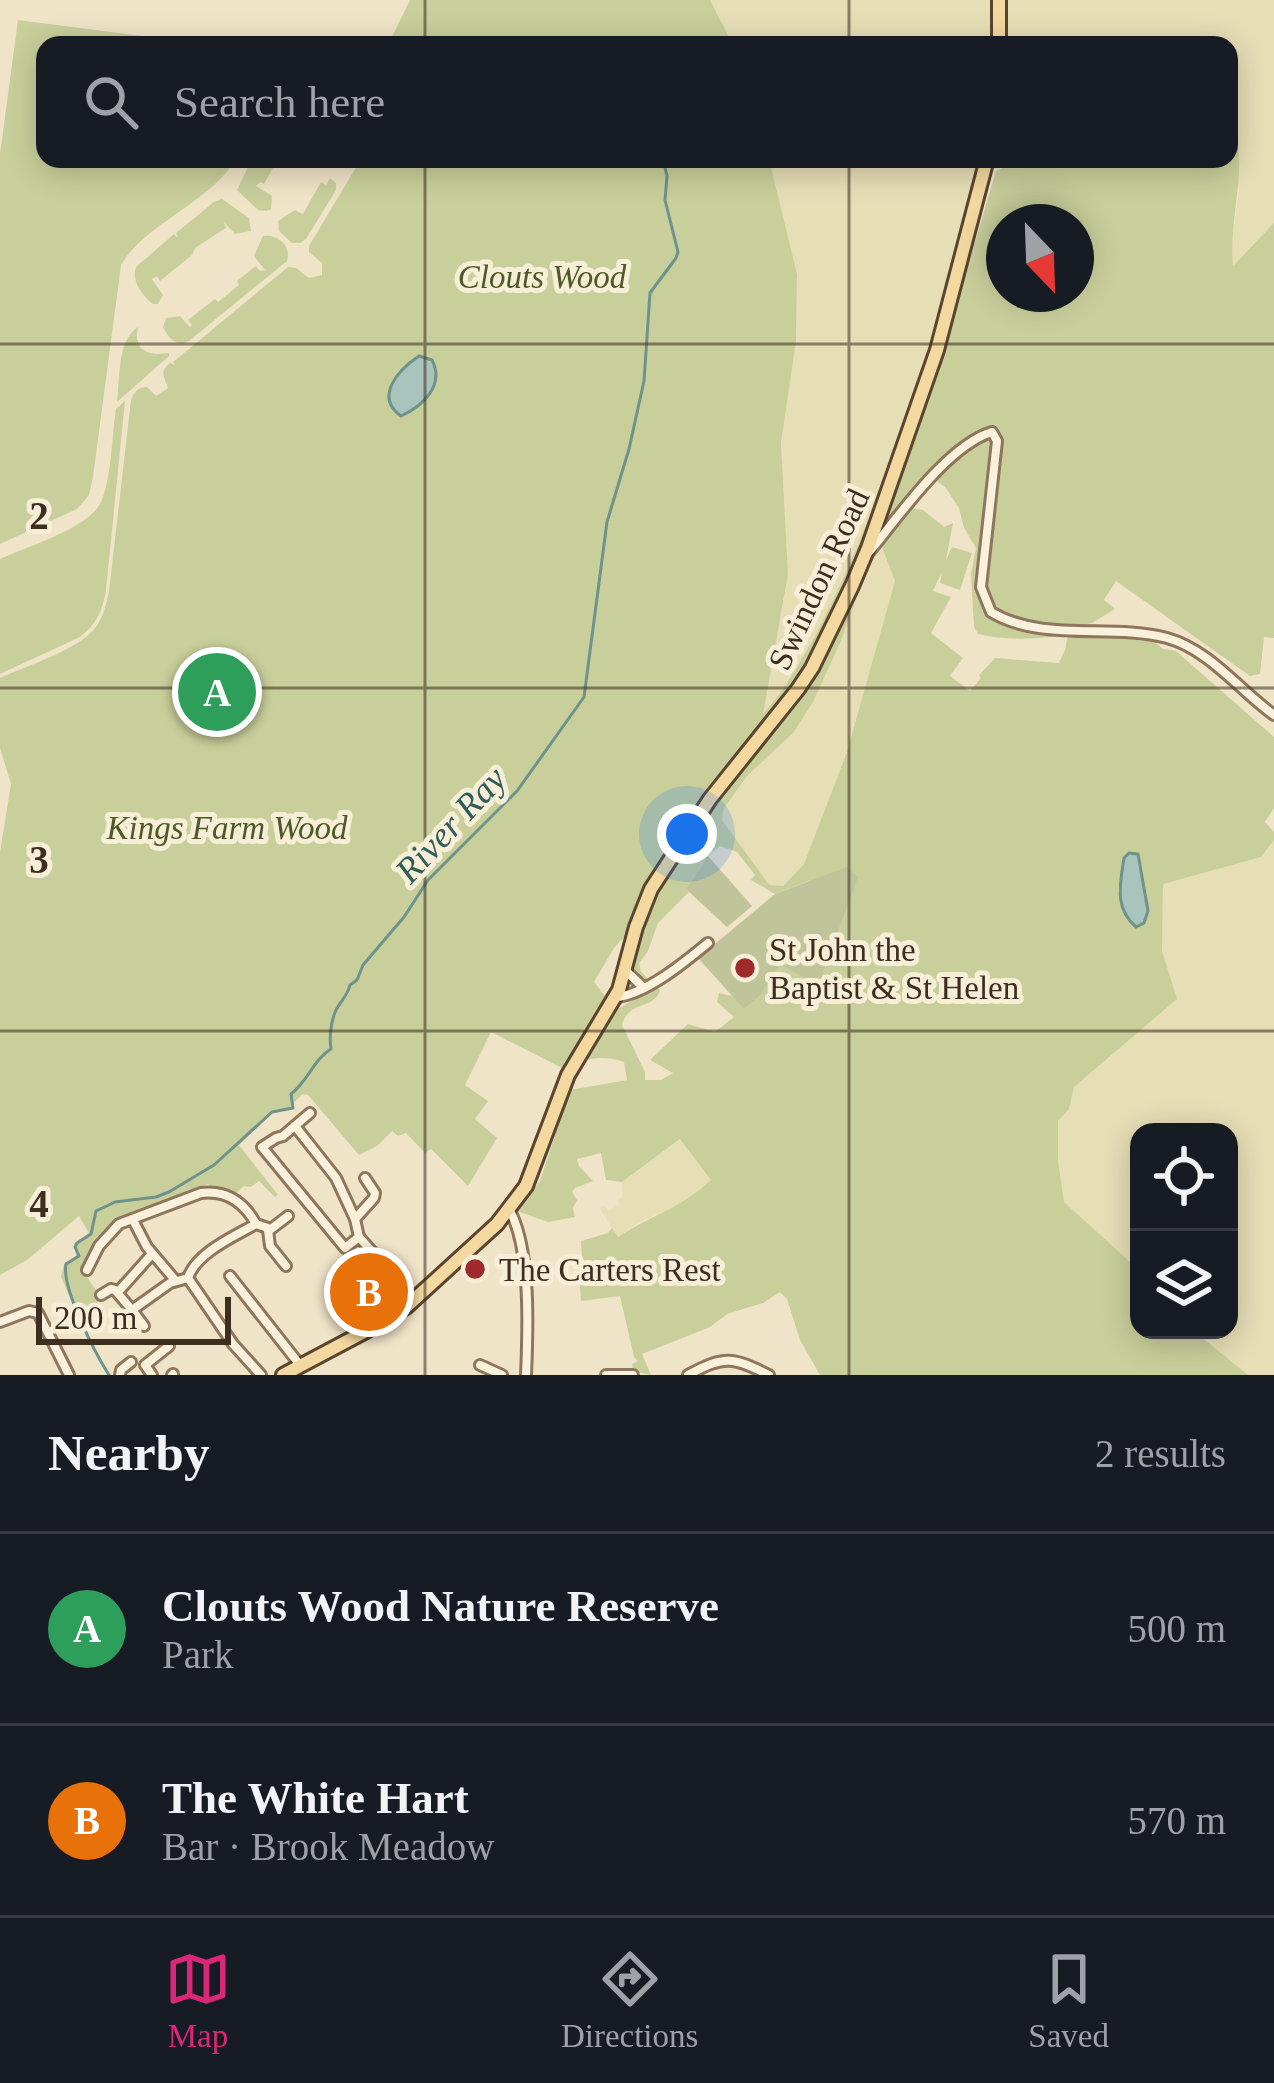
<!DOCTYPE html>
<html lang="en">
<head>
<meta charset="utf-8">
<style>
	:root { --surface:#171b24; --page:#20242c; --text:#f1f3f6; --muted:#9ea1a6; --line:#363941; --accent:#db2777 }
	body { margin:0; font-family:"Times New Roman",serif; background:var(--page); color:var(--text) }
	.controls { position:absolute; right:36px; bottom:36px; display:grid; overflow:hidden; border-radius:24px; box-shadow:0 6px 30px #0003 }
	.controls button { width:108px; height:108px; display:grid; place-items:center; padding:0; border:0; border-bottom:3px solid var(--line); background:var(--surface); color:var(--text); font:60px sans-serif }
	.compass { position:absolute; left:986px; top:204px; width:108px; height:108px; border-radius:50%; background:var(--surface); box-shadow:0 6px 30px #0003; rotate:157deg }
	.scale { position:absolute; left:36px; bottom:30px; width:195px; box-sizing:border-box; padding-left:12px; border:6px solid #3d2e20; border-top:0; font-size:33px; line-height:42px; white-space:nowrap; color:#3d2e20; -webkit-text-stroke:9px #f7eed8; paint-order:stroke }
	.you { position:absolute; left:687px; top:834px; width:42px; height:42px; margin:-30px; border:9px solid #fff; border-radius:50%; background:#1a73e8; box-shadow:0 0 0 18px #1a73e833 }
	.badge { display:grid; place-items:center; width:78px; height:78px; border-radius:50%; background:var(--accent); color:#fff; font-size:39px; font-weight:700 }
	.pin { position:absolute; translate:-50% -50%; border:6px solid #fff; box-shadow:0 3px 12px #0006 }
	.list { margin:0; padding:0; list-style:none }
	h2 { display:flex; justify-content:space-between; align-items:center; height:156px; margin:0; padding:0 48px; font-size:51px }
	h2 small { font-size:39px; font-weight:400; color:var(--muted) }
	.list li { display:grid; grid-template-columns:78px 1fr auto; gap:36px; align-items:center; box-sizing:border-box; height:192px; padding:0 48px; border-top:3px solid var(--line) }
	.list b { display:block; font-size:45px; white-space:nowrap }
	.list p { margin:0; font-size:39px; white-space:nowrap; color:var(--muted) }
	.list em { font-size:39px; font-style:normal; color:var(--muted) }
	.icon { flex:none; width:66px; height:66px; fill:none; stroke:currentColor; stroke-width:2; stroke-linecap:round; stroke-linejoin:round }
	.map { position:relative; flex:none; width:1274px; height:1375px; overflow:hidden }
	.search { position:absolute; background:var(--surface); box-shadow:0 6px 30px #0003; left:36px; right:36px; top:36px; height:132px; display:flex; align-items:center; gap:30px; box-sizing:border-box; padding:0 42px; border-radius:24px; color:var(--muted); font-size:45px }
	.sheet { height:540px; background:var(--surface) }
	nav { display:flex; justify-content:space-around; align-items:center; box-sizing:border-box; height:168px; border-top:3px solid var(--line); background:var(--surface); font-size:33px; color:var(--muted) }
	nav a { display:grid; justify-items:center; gap:6px }
	nav .on { color:var(--accent) }
	.map>svg:first-child { display:block }
	.farmland { fill:#e6deb5 }
	.green { fill:#c9cf9b; fill-rule:evenodd }
	.cemetery { fill:#bfc49a }
	.water { fill:#a9c4bc; stroke:#6f938a; stroke-width:3 }
	.lines { fill:none; stroke-linecap:round; stroke-linejoin:round }
	.stream { stroke:#6f938a; stroke-width:3 }
	.street-casing { stroke:#8d765c; stroke-width:14 }
	.primary-casing { stroke:#5b4430; stroke-width:18 }
	.street { stroke:#faf1dc; stroke-width:8 }
	.primary { stroke:#f3d9a0; stroke-width:12 }
	.grid { fill:none; stroke:#3d2e20; stroke-width:3; stroke-opacity:0.55 }
	.poi-dot { fill:#9e2a2b; stroke:#f7eed8; stroke-width:4.5 }
	.labels { text-anchor:middle; stroke-width:10; stroke-linejoin:round; paint-order:stroke }
	.park-label { font-size:33px; font-style:italic; fill:#4d5a26; stroke:#f7eed8 }
	.street-label { font-size:33px; fill:#3d2e20; stroke:#f7eed8 }
	.poi-label { font-size:33px; fill:#3d2e20; stroke:#f7eed8; text-anchor:start }
	.water-label { font-size:36px; font-style:italic; fill:#2f5d5a; stroke:#f7eed8 }
	.grid-label { font-size:39px; text-anchor:middle; font-weight:bold; fill:#3d2e20; stroke:#f7eed8; stroke-width:10; stroke-linejoin:round; paint-order:stroke }
</style>
</head>
<body>
<div class="map">
<svg width="1274" height="1375" viewBox="0 0 1274 1375">
	<rect width="100%" height="100%" fill="#f0e4c8"/>
	<g class="farmland">
		<polygon points="710,0 992,0 991,45 733,45"/>
		<polygon points="1004,0 1274,0 1274,223 1232,267 1231,246 1239,194 1232,115 1229,110 1229,45 1004,45"/>
		<polygon points="769,159 979,159 941,323 874,508 838,593 791,679 762,717 788,574 781,443 796,341 797,274"/>
		<polygon points="882,546 895,581 847,752 804,864 775,894 722,820 724,808 747,776 793,733 840,643 870,562"/>
		<polygon points="1274,840 1274,1375 1248,1375 1193,1330 1229,1330 1229,1132 1139,1132 1139,1270 1064,1202 1058,1161 1058,1121 1069,1109 1074,1087 1177,999 1162,951 1163,883 1261,857"/>
		<polygon points="681,1139 712,1180 683,1204 643,1220 617,1237 600,1208 604,1205 608,1211 619,1205 618,1200 622,1197 622,1182"/>
	</g>
	<g class="green">
		<polygon points="410,0 710,0 733,45 388,45"/>
		<path d="M18 20 211 45H45V159H236C211 202 143 225 121 265L93 477 89 495 77 509 0 544V154Z"/>
		<path d="M1229 110C1252 162 1228 213 1233 266L1274 223V638L1264 637 1260 674 1250 676 1116 581 1104 600 1115 609 1092 623 1073 628 1146 634 1163 649 1176 651 1274 737V808L1265 822 1274 832V840L1261 857 1163 884 1162 951 1177 999 1074 1087 1069 1109 1058 1121V1161L1064 1202 1139 1270V1330H1193L1248 1375H820L800 1340 787 1299 780 1292 763 1303 727 1314 710 1327 642 1354 651 1375 633 1371 632 1364 638 1361 634 1357 620 1296 581 1301 578 1259 582 1258 581 1241 608 1233 612 1228 618 1237C651 1215 682 1208 711 1180L680 1139 622 1182 606 1180 601 1153 577 1159 579 1166 593 1181 575 1188 572 1192 577 1200 573 1208 575 1217 548 1222 517 1211 540 1181 570 1090 627 1080 624 1062C611 1057 595 1057 582 1061L611 1013 645 993C642 982 637 979 631 970 626 961 629 947 625 936L614 948 594 982 609 1001 566 1070 491 1032 465 1085 488 1101 475 1119 497 1138 468 1186 431 1149 425 1153 406 1133 398 1136 392 1131 377 1146 359 1155 308 1095 303 1094 293 1103V1109L273 1112 239 1145 278 1195 275 1197 259 1181 251 1187 244 1186 237 1192 217 1191 208 1184 172 1202 167 1196 170 1203 122 1219 110 1229 83 1271 102 1299 95 1304 101 1312 82 1325 61 1277 64 1264 76 1256 74 1244 89 1233 79 1216 27 1260 0 1275V852L11 784 0 748V678C26 666 78 650 95 628 104 617 106 604 109 591L131 400C134 392 138 387 147 387L156 396 168 388C165 376 158 373 170 363L175 365 173 362 288 267 296 268 309 278 322 275V263L309 252V246L361 159H769L797 274 796 341 781 443 788 574 763 714C784 691 799 664 815 636 854 563 882 486 910 408L864 551 809 666 747 745 745 744 650 881 818 672 872 544 888 523 882 516 919 416 929 398 996 171 1022 159H1229ZM1004 222H1076V294H1004ZM927 474 945 487 959 508 964 528 976 548 971 574 974 627 978 634C1003 640 1031 640 1057 636L1059 631 1069 629 1065 650 1059 663 995 658 979 675 981 678 970 691 950 676 963 658 931 633 951 597 933 591 942 572 940 583 960 590 972 553 952 547 946 560 953 523 944 527 923 510 911 508 924 492 914 489ZM882 547 895 581 847 752 804 864 783 886 769 885 722 820 724 808 747 776 793 733 813 702 840 643 870 562ZM720 846 737 852 755 875 751 880 775 894 811 880 741 998 719 993 717 1002 734 1017 715 1032 688 1024 650 1060 673 1073 661 1080H645V1072L622 1025C628 1000 655 1010 660 990L641 972 639 963 648 951 658 923 689 892 686 889 708 856ZM1138 854 1148 911 1118 892 1124 858Z"/>
		<polygon points="252,159 278,159 264,184 260,182 256,186 272,196 271,209 267,211 258,210 237,190"/>
		<polygon points="330,178 336,183 336,190 306,239 300,243 292,243 279,231 278,221 295,210 303,214 321,182 326,185"/>
		<path d="M222 199 249 218 251 231 235 234 224 222 226 228 195 248 192 255 160 281 157 276 152 279 163 295 158 304H153C142 295 131 281 136 267L174 234 178 238 176 233 214 202Z"/>
		<path d="M263 236C278 234 292 246 287 261L189 341C176 348 169 338 163 327L166 318 180 316 190 327 192 325 188 320 215 299 218 302 239 285 237 281 256 266 260 271 265 270 254 256Z"/>
		<path d="M138 327C133 351 148 356 169 353V356L117 402C120 379 117 340 138 327Z"/>
		<path d="M125 401 106 590C103 610 96 625 80 637L0 674V559C26 547 86 529 100 504 111 484 112 434 116 409Z"/>
	</g>
	<g class="cemetery">
		<polygon points="708,856 752,906 727,927 686,889"/>
		<polygon points="847,867 858,877 818,985 780,964 759,996 744,1009 698,958 775,894"/>
	</g>
	<g class="water">
		<path d="M419 356 432 360C445 385 423 406 401 416 374 397 398 370 419 356Z"/>
		<path d="M1129 853 1138 854 1148 911 1144 923 1136 927C1114 908 1120 884 1124 858Z"/>
	</g>
	<g class="lines">
		<path class="stream" d="M109 1375C95 1353 61 1287 66 1264L79 1256 75 1247 77 1243 91 1234 96 1211 115 1202 156 1197 169 1192 214 1165 272 1112 293 1108 291 1094C308 1081 314 1059 331 1049 329 1037 331 1021 336 1010 341 1000 347 997 350 985L357 980 363 965 404 917 428 880 517 791 584 697 607 522 629 449 644 381 650 293 676 258 678 252 665 200 667 176 663 159"/>
		<g class="street-casing">
			<g id="street">
				<path d="M870 551C899 516 948 445 992 432L997 441 981 587 991 612C1043 643 1111 623 1167 638 1210 650 1239 690 1274 715"/>
				<polyline points="625,970 644,988"/>
				<path d="M616 997C645 995 685 962 708 943"/>
				<polyline points="310,1113 283,1136 276,1138 262,1147 345,1248 359,1237 355,1219 374,1198 375,1193 365,1178"/>
				<polyline points="295,1126 336,1178 355,1219"/>
				<path d="M510 1211C531 1250 528 1330 526 1375"/>
				<polyline points="133,1220 147,1247 175,1280"/>
				<polyline points="268,1230 270,1246 286,1266"/>
				<polyline points="359,1237 414,1299"/>
				<path d="M87 1270 99 1246 119 1224 201 1193C226 1190 244 1202 256 1224"/>
				<polyline points="230,1276 300,1365"/>
				<polyline points="118,1292 152,1254"/>
				<polyline points="101,1295 111,1289 115,1290 132,1310 170,1283 188,1278"/>
				<polyline points="132,1310 144,1326"/>
				<polyline points="0,1322 29,1311 38,1313 69,1375"/>
				<polyline points="480,1365 502,1375"/>
				<polyline points="120,1375 121,1370 131,1362"/>
				<polyline points="152,1375 145,1365 169,1346"/>
				<polyline points="172,1375 173,1374"/>
				<path d="M261 1375 233 1344 188 1278C196 1253 233 1237 256 1224L271 1229 288 1216"/>
				<polyline points="606,1375 633,1375"/>
				<path d="M688 1375C725 1355 732 1357 769 1375"/>
			</g>
		</g>
		<g class="primary-casing">
			<g id="primary">
				<polyline points="999,45 999,0"/>
				<polyline points="283,1375 366,1331 406,1307 497,1224 526,1186 568,1075 619,990 636,927 651,889 710,799 798,689 812,668 852,586 868,548 937,350 987,159"/>
			</g>
		</g>
		<use href="#street" class="street"/>
		<use href="#primary" class="primary"/>
	</g>
	<path class="grid" d="M425 0V45M849 0V45M425 159V1375M849 159V1375M0 344H1274M0 688H1274M0 1031H1274"/>
	<g class="poi-dot">
		<circle cx="745" cy="968" r="12"/>
		<circle cx="475" cy="1269" r="12"/>
	</g>
	<g class="labels">
		<g class="park-label">
			<text x="542" y="288">Clouts Wood</text>
			<text x="227" y="839">Kings Farm Wood</text>
		</g>
		<g class="street-label">
			<text transform="translate(818 579) rotate(-65)" y="12">Swindon Road</text>
		</g>
		<g class="poi-label">
			<text x="769" y="961">St John the<tspan x="769" dy="38">Baptist &amp; St Helen</tspan></text>
			<text x="499" y="1281">The Carters Rest</text>
		</g>
		<g class="water-label">
			<text transform="translate(450 824) rotate(-47)" y="13">River Ray</text>
		</g>
	</g>
	<g class="grid-label">
		<text x="39" y="529">2</text>
		<text x="39" y="873">3</text>
		<text x="39" y="1217">4</text>
	</g>
</svg>
<div class="controls">
<button><svg class="icon" aria-label="locate" viewBox="0 0 24 24"><circle cx="12" cy="12" r="6"/><path d="M12 2v4M12 18v4M2 12h4M18 12h4"/></svg></button>
<button><svg class="icon" aria-label="layers" viewBox="0 0 24 24"><path d="M12 4l9 5-9 5-9-5zM3 14l9 5 9-5"/></svg></button>
</div>
<svg class="compass" viewBox="-18 -18 36 36"><path d="M0-13l5 13h-10z" fill="#e53935"/><path d="M0 13l5-13h-10z" fill="#9ea1a6"/></svg>
<div class="scale">200 m</div>
<div class="you"></div>
<div class="pin badge" style="left:217px;top:692px;background:#2e9e5b">A</div>
<div class="pin badge" style="left:369px;top:1292px;background:#e8710a">B</div>
<div class="search"><svg class="icon" aria-label="search" viewBox="0 0 24 24"><circle cx="10" cy="10" r="6"/><path d="M15 15l6 6"/></svg>Search here</div>
</div>
<section class="sheet">
<h2>Nearby<small>2 results</small></h2>
<ul class="list">
<li><span class="badge" style="background:#2e9e5b">A</span><div><b>Clouts Wood Nature Reserve</b><p>Park</p></div><em>500 m</em></li>
<li><span class="badge" style="background:#e8710a">B</span><div><b>The White Hart</b><p>Bar · Brook Meadow</p></div><em>570 m</em></li>
</ul>
</section>
<nav>
<a class="on"><svg class="icon" aria-label="map" viewBox="0 0 24 24"><path d="M3 6l6-2 6 2 6-2v14l-6 2-6-2-6 2zM9 4v14M15 6v14"/></svg>Map</a>
<a><svg class="icon" aria-label="directions" viewBox="0 0 24 24"><path d="M12 3l9 9-9 9-9-9zM9 14v-3h6M13 9l2 2-2 2"/></svg>Directions</a>
<a><svg class="icon" aria-label="saved" viewBox="0 0 24 24"><path d="M7 4h10v16l-5-4-5 4z"/></svg>Saved</a>
</nav>
</body>
</html>
